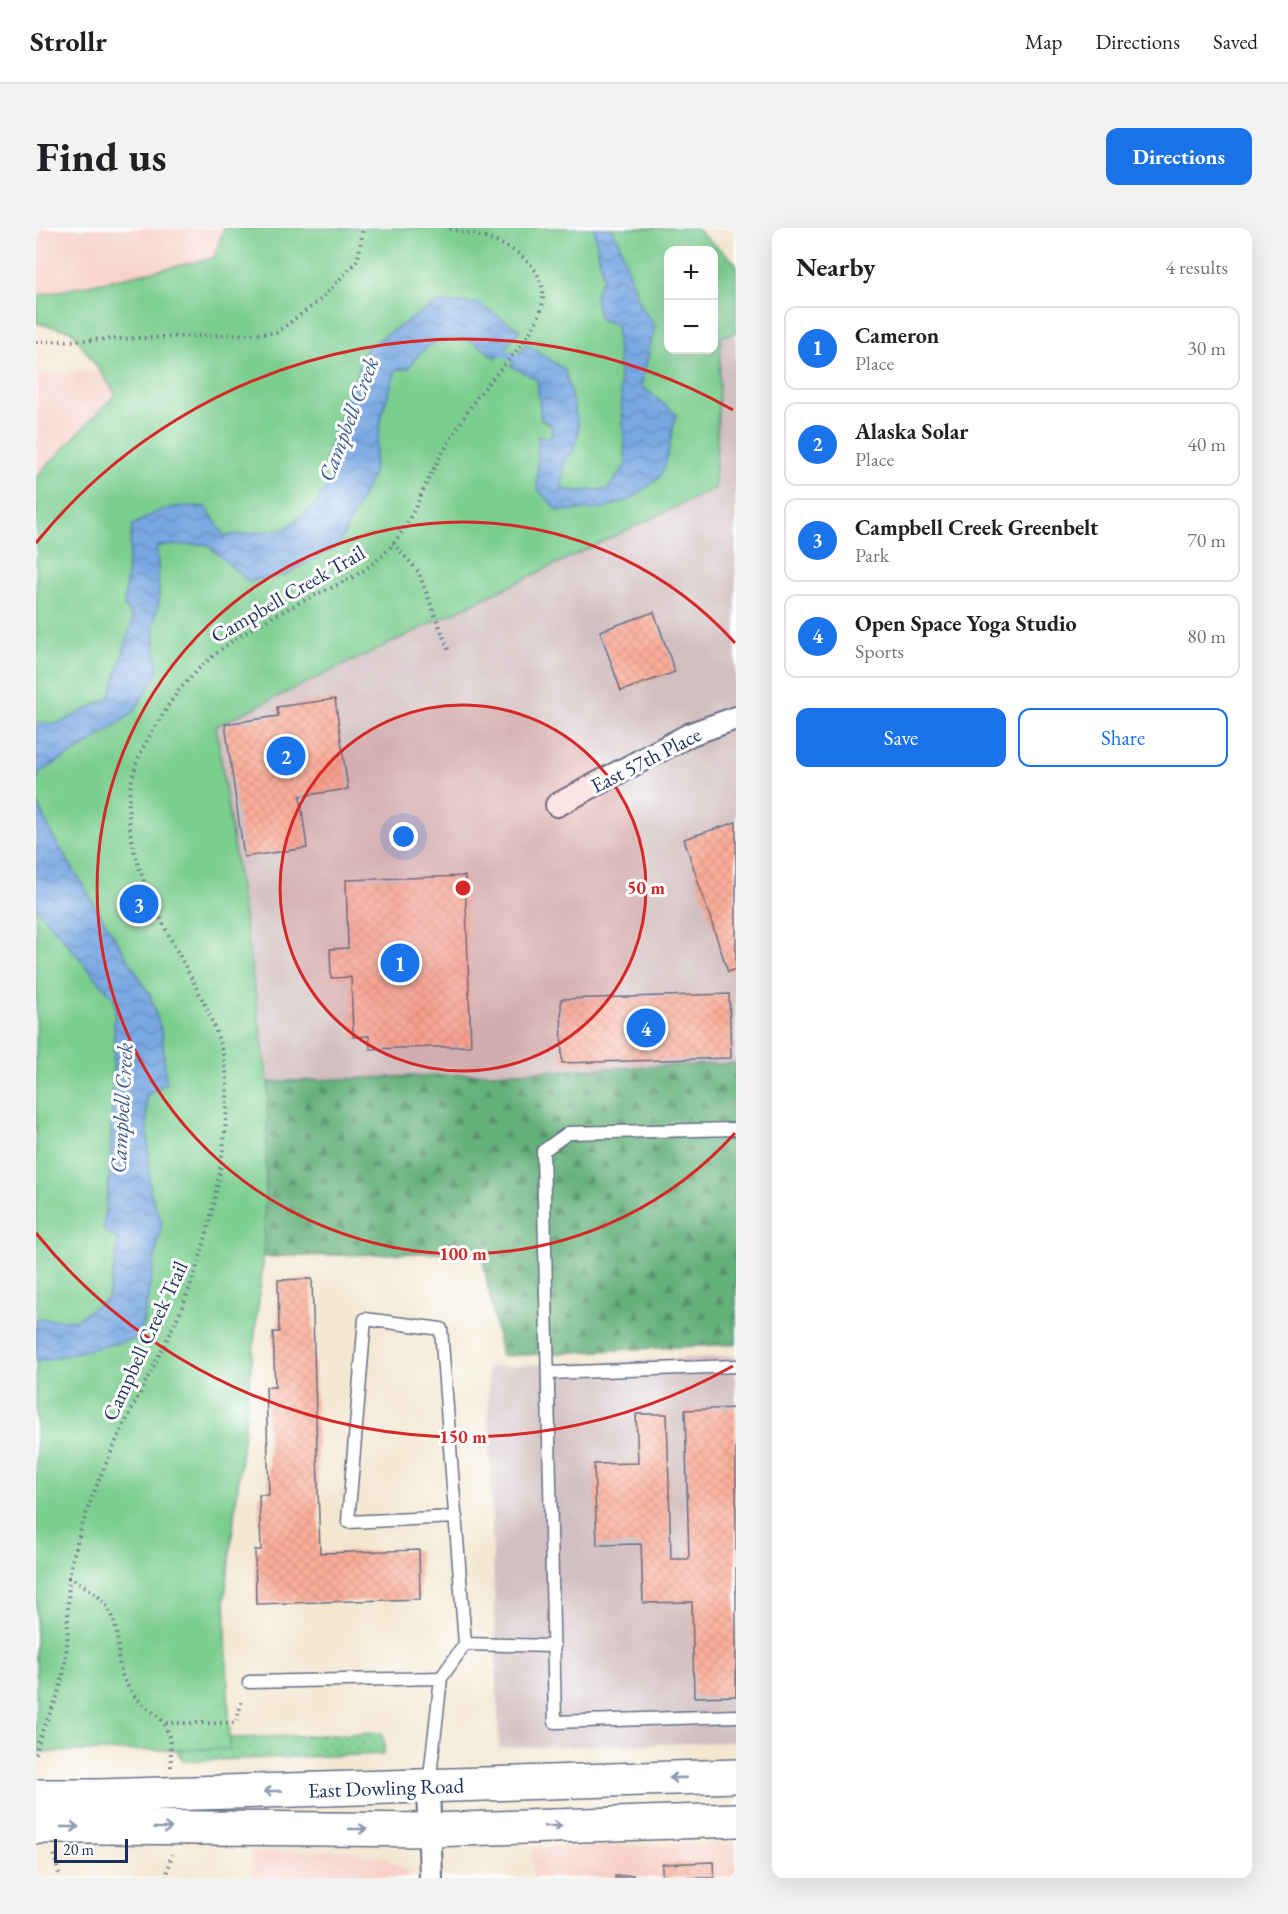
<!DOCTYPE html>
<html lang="en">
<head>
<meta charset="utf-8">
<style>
	:root { --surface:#fff; --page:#f2f2f2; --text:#202124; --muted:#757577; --line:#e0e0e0; --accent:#1a73e8 }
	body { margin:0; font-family:"EB Garamond",serif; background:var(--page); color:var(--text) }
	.controls { position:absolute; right:18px; top:18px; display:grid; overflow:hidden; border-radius:12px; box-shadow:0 6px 24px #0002 }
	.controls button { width:54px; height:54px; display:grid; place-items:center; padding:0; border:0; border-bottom:2px solid var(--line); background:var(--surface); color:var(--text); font:30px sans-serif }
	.scale { position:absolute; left:18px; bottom:15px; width:74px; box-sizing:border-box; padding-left:6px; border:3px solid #1b2f5e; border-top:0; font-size:16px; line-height:21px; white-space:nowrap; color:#1b2f5e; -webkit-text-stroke:4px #fff; paint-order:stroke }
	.you { position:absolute; left:368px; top:609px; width:21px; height:21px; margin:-15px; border:4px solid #fff; border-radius:50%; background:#1a73e8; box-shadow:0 0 0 9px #1a73e833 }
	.badge { display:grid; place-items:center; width:39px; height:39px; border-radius:50%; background:var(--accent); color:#fff; font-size:20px; font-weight:700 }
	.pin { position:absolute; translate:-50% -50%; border:3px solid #fff; box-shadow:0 2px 6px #0006 }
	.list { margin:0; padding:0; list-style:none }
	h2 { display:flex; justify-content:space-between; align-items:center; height:78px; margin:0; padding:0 24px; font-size:26px }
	h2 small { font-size:20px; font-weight:400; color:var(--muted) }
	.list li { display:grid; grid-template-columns:39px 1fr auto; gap:18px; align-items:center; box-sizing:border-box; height:84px; margin:0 12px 12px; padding:0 12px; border:2px solid var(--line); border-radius:12px }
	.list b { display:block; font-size:22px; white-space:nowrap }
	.list p { margin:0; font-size:20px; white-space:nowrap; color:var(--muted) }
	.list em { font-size:20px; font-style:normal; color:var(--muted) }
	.actions { display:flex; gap:12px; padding:18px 24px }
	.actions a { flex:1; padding:14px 0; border:2px solid var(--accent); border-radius:12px; text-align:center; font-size:21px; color:var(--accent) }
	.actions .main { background:var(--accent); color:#fff }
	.map { position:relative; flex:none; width:700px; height:1650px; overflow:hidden; border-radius:12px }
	header { display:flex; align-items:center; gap:36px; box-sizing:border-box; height:84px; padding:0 30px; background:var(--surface); border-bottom:2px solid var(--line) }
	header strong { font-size:28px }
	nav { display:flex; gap:33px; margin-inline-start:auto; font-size:21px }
	.intro { display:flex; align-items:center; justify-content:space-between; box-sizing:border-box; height:144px; padding:0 36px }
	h1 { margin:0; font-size:42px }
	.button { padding:15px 27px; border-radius:12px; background:var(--accent); color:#fff; font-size:21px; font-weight:700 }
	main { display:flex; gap:36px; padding:0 36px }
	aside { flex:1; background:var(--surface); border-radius:12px; box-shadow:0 6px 24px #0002 }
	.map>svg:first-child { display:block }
	.built { fill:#f7d1c9 }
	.industrial { fill:#d2bfc1 }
	.grass { fill:url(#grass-dots); stroke:#4c7e76; stroke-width:1.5 }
	.forest { fill:url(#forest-firs); stroke:#40706c; stroke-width:1.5 }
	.park { fill:#7cce8f; stroke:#4c7e76; stroke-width:1.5; fill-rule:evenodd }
	.water { fill:url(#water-waves); stroke:#4a6ba0; stroke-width:1.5 }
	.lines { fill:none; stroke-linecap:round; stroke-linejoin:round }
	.stream { stroke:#78a7e2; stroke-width:8 }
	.building { fill:url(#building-cross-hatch) }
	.service-casing { stroke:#676f86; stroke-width:15 }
	.minor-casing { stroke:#676f86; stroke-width:26 }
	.primary-casing { stroke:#676f86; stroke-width:36 }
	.path { stroke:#676f86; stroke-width:4; stroke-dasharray:1.5 4.5; stroke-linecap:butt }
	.service { stroke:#fff; stroke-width:12 }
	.minor { stroke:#fff; stroke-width:22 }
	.primary { stroke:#fff; stroke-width:33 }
	.primary-bridge-casing { stroke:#676f86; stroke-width:36; stroke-linecap:butt }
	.primary-bridge { stroke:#fff; stroke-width:33 }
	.oneway { stroke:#8d97ae }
	.ring { fill:none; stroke:#d62828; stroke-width:3 }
	.labels { text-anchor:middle; stroke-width:6; stroke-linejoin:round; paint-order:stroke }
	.street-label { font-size:21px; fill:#1b2f5e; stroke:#fff }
	.water-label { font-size:22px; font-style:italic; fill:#3c598c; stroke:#fff }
	.centre { fill:#d62828; stroke:#fff; stroke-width:3 }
	.ring-label { font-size:18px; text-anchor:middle; font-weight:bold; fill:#d62828; stroke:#fff; stroke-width:6; stroke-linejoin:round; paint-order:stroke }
</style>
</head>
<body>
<header>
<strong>Strollr</strong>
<nav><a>Map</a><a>Directions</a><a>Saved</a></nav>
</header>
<div class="intro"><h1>Find us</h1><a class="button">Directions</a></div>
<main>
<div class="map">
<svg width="700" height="1650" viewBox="0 0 700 1650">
	<defs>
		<pattern id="grass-dots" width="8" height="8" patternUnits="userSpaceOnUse" patternTransform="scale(1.5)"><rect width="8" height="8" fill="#7cce8f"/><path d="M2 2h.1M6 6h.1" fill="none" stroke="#65a878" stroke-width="1.8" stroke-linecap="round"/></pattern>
		<pattern id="forest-firs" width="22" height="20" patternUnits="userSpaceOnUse" patternTransform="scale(1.5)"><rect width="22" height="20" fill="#65b17a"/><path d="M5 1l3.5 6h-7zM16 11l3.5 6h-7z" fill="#529067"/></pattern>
		<pattern id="water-waves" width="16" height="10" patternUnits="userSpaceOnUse" patternTransform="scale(1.5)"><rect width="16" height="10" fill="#78a7e2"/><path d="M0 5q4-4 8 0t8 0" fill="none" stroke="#6288ba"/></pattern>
		<pattern id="building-cross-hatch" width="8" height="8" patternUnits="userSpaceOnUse" patternTransform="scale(1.5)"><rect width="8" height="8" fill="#fcae99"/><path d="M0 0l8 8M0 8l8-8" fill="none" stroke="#d79686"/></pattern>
	</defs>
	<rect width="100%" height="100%" fill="#fff"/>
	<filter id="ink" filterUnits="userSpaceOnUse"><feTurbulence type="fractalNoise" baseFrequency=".0167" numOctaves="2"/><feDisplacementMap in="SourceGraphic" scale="12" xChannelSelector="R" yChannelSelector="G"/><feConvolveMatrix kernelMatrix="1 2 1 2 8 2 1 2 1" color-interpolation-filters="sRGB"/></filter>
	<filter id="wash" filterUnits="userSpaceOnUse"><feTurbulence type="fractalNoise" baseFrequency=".008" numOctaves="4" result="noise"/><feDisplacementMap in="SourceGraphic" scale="24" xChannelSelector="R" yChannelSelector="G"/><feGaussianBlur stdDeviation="1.35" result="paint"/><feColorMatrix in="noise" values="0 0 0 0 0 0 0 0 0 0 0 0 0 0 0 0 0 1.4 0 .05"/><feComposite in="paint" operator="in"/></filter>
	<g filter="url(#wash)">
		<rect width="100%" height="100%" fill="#f3e7d0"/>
		<g class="built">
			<polygon points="0,0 188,0 178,29 0,68"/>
			<polygon points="65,144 80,166 0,249 0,146"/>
			<polygon points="700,1615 700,1650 497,1650 496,1620"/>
			<polygon points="310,1623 350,1630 372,1644 372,1650 215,1650 215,1624"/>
		</g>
		<g class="industrial">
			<polygon points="700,105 700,835 232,854 180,498 679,260 685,109"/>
			<polygon points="700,1128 700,1514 463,1520 451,1139"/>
		</g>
		<polygon class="grass" points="345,1505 349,1518 347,1526 147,1533 140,1521 146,1512"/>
		<polygon class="forest" points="700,835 700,1116 465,1128 446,1027 390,1025 222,1029 232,854"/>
		<path class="park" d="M188 0H659L700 35V105L685 109 679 260 180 498 232 854 227 1036 189 1370 194 1521 0 1524V249L80 166 36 103 0 95V68L178 30ZM632 22H678V122H632Z"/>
		<g class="water">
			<polygon points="558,0 575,0 583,13 604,77 619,98 605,158 640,186 629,238 623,250 595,271 567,281 523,283 501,261 502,208 515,210 516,198 505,191 501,151 475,138 490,116 529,142 543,200 537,224 529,231 526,261 543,263 572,261 590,237 580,96 563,91 559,66 567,50"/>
			<path d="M400 75H441L484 102 460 130C451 124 438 112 427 110 404 107 384 120 373 140L360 142 346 186 336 248 303 317 249 347 213 354 170 316 121 318 123 372 118 397 122 444 97 485 48 519 4 544 0 555V495L22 496 74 469 97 391 88 378 96 298C124 280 137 276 170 279L188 308 249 301 280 276 298 247 289 232 331 119Z"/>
			<polygon points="0,572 16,607 114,767 126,805 130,855 110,868 114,964 126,994 104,1110 0,1134 0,1091 39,1092 72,1069 83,1013 67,1002 74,944 79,772 0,679"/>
		</g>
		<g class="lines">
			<polyline class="stream" points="457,117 488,136"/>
		</g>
		<g id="blocks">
			<g class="building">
				<polygon points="618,384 639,444 585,463 564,403"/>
				<polygon points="299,471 312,561 264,568 271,620 208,629 189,496 242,488 241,479"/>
				<polygon points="700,594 700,741 692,744 648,611"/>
				<polygon points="429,648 435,818 334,821 333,808 317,809 315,749 295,750 294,721 312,720 310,652"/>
				<polygon points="693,766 695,830 526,835 525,771"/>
				<polygon points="276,1051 284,1325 383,1322 384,1371 220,1376 219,1322 225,1322 223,1267 233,1267 230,1159 239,1159 237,1104 243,1104 242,1052"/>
				<polygon points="700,1180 700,1468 658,1469 656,1374 607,1375 605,1316 561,1317 558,1236 602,1235 600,1186 631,1186 635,1331 653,1331 649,1182"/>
				<polygon points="677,1634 678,1650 626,1650 626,1636"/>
				<polygon points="597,1647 597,1650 579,1650 579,1648"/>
			</g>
		</g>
	</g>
	<g filter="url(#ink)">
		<use href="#blocks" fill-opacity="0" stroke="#676f86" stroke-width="1.5"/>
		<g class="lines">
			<g class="service-casing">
				<g id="service">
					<polyline points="700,901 532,905 507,923 519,1494 700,1488"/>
					<polyline points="512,1145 700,1138"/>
					<polyline points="429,1416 518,1418"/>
					<polyline points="213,1454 405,1450"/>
					<polyline points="393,1557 405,1450 429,1416 405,1101 329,1091 312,1294 420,1289"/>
				</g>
			</g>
			<g class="minor-casing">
				<g id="minor">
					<polyline points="521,577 655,506 700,490"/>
					<polyline points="392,1559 395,1650"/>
				</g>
			</g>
			<g class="primary-casing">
				<g id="primary">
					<polyline points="64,1568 700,1548"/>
					<polyline points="69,1599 394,1602 700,1592"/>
				</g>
			</g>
			<g class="path">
				<polyline points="0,114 240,105 284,72 322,32 327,0"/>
				<polyline points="357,315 382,343 413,423"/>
				<polyline points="130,1495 200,1495 206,1471"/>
				<path d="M0 1526C3 1502 17 1483 24 1460 34 1426 31 1385 33 1349"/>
				<path d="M135 1539C136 1474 113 1496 90 1455 84 1445 82 1430 82 1419 80 1379 66 1367 33 1349 51 1254 103 1172 143 1086 171 1025 193 921 191 854 189 821 176 790 161 761 130 699 77 619 97 547 103 523 117 502 130 481 165 425 219 397 277 368 299 358 323 348 341 332 368 311 382 272 397 242 410 218 424 195 439 172 458 145 512 98 507 64 501 19 447 9 411 0"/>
				<polyline points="18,1627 24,1650"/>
				<polyline points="130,1650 136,1626"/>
			</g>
			<use href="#service" class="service"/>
			<use href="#minor" class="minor"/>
			<use href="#primary" class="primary"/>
			<g class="primary-bridge-casing">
				<g id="primary-bridge">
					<polyline points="0,1568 64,1568"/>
					<polyline points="0,1599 69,1599"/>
				</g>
			</g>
			<use href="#primary-bridge" class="primary-bridge"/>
		</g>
		<defs><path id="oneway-shaft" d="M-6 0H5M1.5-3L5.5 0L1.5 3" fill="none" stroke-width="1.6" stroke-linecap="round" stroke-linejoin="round" transform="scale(1.5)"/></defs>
		<g class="oneway">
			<use href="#oneway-shaft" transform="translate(642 1550) rotate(178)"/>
			<use href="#oneway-shaft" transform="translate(237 1563) rotate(178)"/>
			<use href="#oneway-shaft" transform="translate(517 1598) rotate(-2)"/>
			<use href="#oneway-shaft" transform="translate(34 1599)"/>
			<use href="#oneway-shaft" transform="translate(127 1600) rotate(1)"/>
			<use href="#oneway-shaft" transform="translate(322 1601)"/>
		</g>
	</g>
	<circle cx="427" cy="660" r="183" fill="#d62828" fill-opacity=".12"/>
	<g class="ring">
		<circle cx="427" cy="660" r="183"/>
		<path d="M699 905A366 366 0 1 1 699 415"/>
		<path d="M697 1138A549 549 0 0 1 0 1005M0 315A549 549 0 0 1 697 182"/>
	</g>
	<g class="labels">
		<g class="street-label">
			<text transform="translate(252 366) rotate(-30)" y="7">Campbell Creek Trail</text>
			<text transform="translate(610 532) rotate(-27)" y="7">East 57th Place</text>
			<text transform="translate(109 1113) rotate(-65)" y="7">Campbell Creek Trail</text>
			<text transform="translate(350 1560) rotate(-2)" y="7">East Dowling Road</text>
		</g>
		<g class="water-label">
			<text transform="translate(312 191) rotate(-69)" y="8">Campbell Creek</text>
			<text transform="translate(85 880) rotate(-87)" y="8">Campbell Creek</text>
		</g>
	</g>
	<circle cx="427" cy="660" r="9" class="centre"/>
	<g class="ring-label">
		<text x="610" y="666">50 m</text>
		<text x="427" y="1032">100 m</text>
		<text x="427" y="1215">150 m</text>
	</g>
</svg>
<div class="controls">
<button>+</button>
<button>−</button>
</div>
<div class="scale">20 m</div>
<div class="you"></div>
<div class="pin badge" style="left:364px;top:735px">1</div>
<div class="pin badge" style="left:250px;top:528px">2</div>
<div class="pin badge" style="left:103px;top:676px">3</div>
<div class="pin badge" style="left:610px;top:800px">4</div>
</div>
<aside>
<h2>Nearby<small>4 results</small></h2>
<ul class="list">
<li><span class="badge">1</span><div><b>Cameron</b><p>Place</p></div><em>30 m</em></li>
<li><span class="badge">2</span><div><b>Alaska Solar</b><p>Place</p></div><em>40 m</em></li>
<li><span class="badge">3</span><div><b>Campbell Creek Greenbelt</b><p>Park</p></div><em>70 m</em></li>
<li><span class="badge">4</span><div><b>Open Space Yoga Studio</b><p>Sports</p></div><em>80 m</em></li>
</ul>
<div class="actions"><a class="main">Save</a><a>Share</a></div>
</aside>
</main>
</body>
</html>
